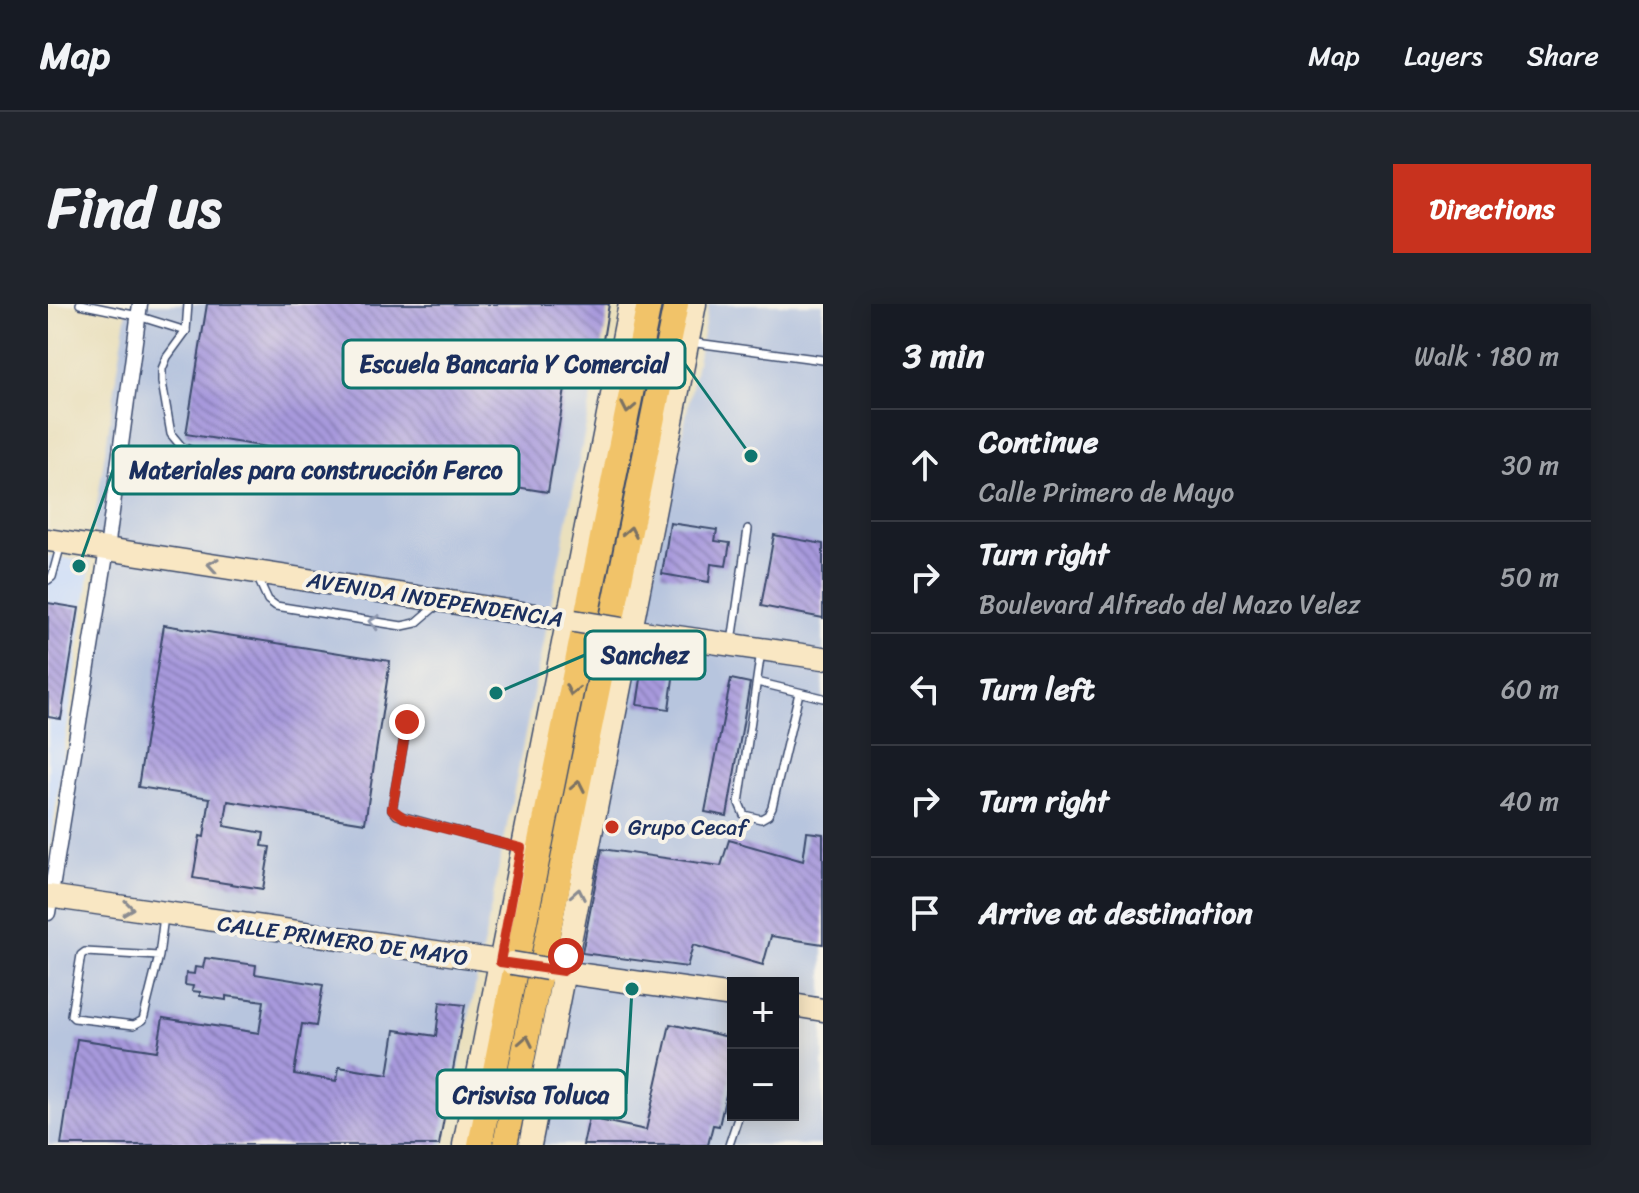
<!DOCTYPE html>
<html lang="en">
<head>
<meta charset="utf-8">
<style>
	:root { --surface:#171b24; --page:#20242c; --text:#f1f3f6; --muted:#9ea1a6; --line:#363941; --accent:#c8321e }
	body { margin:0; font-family:Sriracha,sans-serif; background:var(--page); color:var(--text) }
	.controls { position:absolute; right:24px; bottom:24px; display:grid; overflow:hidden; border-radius:0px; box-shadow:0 4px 20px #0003 }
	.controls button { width:72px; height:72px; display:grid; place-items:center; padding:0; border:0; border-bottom:2px solid var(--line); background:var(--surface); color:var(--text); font:40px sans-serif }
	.stop { position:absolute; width:24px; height:24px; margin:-18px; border:6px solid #c8321e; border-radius:50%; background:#fff }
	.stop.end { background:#c8321e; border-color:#fff; box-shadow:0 2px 8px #0008 }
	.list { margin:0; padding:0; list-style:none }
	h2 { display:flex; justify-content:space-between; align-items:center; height:104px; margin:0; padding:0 32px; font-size:34px }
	h2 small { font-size:26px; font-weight:400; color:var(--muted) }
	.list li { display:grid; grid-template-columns:52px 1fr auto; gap:24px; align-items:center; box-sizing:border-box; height:112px; padding:0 32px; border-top:2px solid var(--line) }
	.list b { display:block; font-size:30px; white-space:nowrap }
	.list p { margin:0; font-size:26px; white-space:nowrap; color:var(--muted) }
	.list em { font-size:26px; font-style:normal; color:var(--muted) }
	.icon { flex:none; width:44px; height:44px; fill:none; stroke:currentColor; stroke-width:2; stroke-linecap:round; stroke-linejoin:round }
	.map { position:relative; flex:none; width:775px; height:841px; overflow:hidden; border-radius:0px }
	header { display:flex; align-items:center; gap:48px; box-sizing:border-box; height:112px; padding:0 40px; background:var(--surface); border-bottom:2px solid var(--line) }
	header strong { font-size:38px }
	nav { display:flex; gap:44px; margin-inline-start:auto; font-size:28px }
	.intro { display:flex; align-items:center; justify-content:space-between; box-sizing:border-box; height:192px; padding:0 48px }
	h1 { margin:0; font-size:56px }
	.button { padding:20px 36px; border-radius:0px; background:var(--accent); color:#fff; font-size:28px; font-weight:700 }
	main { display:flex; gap:48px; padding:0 48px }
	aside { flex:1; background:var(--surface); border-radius:0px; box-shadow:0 4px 20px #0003 }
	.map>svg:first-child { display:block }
	.built { fill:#cadcf9 }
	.industrial { fill:#b7c5de; fill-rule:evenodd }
	.building { fill:url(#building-back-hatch) }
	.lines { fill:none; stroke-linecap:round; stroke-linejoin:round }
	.lane-casing { stroke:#3a4a6c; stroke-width:10 }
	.street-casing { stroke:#3a4a6c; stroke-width:17 }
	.secondary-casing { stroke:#3a4a6c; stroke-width:25 }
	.primary-casing { stroke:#3a4a6c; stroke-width:27 }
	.lane { stroke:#fff; stroke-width:7 }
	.street { stroke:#fff; stroke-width:14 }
	.secondary { stroke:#f9e7c3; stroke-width:22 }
	.primary { stroke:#f1c369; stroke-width:24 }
	.secondary-bridge-casing { stroke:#3a4a6c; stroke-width:25; stroke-linecap:butt }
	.secondary-bridge { stroke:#f9e7c3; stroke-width:22 }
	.oneway { stroke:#7b7263 }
	.oneway2 { stroke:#8a8b90 }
	.oneway3 { stroke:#8d97ae }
	.route { stroke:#c8321e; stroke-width:10 }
	.poi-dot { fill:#c8321e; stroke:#f7f3e8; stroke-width:3 }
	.labels { text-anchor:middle; stroke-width:8; stroke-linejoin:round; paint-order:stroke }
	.street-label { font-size:22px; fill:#1b2f5e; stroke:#f7f3e8 }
	.poi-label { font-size:22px; fill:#1b2f5e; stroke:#f7f3e8; text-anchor:start }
	.leader { fill:none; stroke:#0f766e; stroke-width:3 }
	.callout-dot { fill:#0f766e; stroke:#f7f3e8; stroke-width:3 }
	.callout { fill:#f7f3e8; stroke:#0f766e; stroke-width:3 }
	.callout-label { font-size:24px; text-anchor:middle; font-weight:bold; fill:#1b2f5e }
</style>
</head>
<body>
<header>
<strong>Map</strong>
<nav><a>Map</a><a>Layers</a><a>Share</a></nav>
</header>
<div class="intro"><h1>Find us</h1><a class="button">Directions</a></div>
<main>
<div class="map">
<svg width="775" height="841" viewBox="0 0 775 841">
	<defs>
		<pattern id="building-back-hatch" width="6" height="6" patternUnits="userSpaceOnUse" patternTransform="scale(2)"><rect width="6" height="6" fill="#a799dc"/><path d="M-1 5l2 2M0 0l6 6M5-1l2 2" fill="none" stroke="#877db6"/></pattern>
	</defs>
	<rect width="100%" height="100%" fill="#f7f3e8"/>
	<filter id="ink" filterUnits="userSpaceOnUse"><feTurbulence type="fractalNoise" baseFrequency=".0125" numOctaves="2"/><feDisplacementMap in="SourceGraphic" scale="16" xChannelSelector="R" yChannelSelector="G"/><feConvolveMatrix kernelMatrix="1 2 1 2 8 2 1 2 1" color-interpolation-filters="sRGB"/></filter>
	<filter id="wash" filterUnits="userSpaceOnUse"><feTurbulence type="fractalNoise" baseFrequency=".006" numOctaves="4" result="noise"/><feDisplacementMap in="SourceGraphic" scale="32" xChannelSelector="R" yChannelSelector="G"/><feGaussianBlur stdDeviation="1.8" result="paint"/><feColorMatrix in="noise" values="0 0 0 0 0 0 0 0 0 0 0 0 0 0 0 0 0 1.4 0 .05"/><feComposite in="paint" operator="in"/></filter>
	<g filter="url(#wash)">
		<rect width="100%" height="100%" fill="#eae0bd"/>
		<polygon class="built" points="0,251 43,258 0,560"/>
		<g class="industrial">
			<polygon points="80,0 562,0 396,841 0,841 0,618 54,244 45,226"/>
			<path d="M661 0H775V841H493L529 644ZM685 679H745V811H685Z"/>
		</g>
		<g id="blocks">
			<g class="building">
				<polygon points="159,0 561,0 547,84 518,79 500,188 138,130"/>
				<polygon points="622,219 669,226 667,237 682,239 678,262 663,260 661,278 614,270"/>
				<polygon points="726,231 775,240 775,314 713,302"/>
				<polygon points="0,299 31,304 13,415 0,413"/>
				<polygon points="116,321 342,357 317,519 180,497 176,522 216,529 214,542 222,543 215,585 145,574 152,532 156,533 162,494 90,483"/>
				<polygon points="595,362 626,367 621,405 589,401"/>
				<polygon points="683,375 702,379 679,512 657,508"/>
				<polygon points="759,528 775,530 775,640 723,632 715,661 645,641 639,663 534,649 554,545 673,562 681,536 755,557"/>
				<polygon points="157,654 208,661 207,670 275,681 268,722 254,720 246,770 289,777 291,763 340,771 347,726 388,732 392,698 417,701 391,841 13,841 29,735 109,747 115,714 211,729 216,697 178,692 178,696 152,692 152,688 144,687 145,682 137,681 138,669 146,670 147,663 155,664"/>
				<polygon points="622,720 685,734 685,760 671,822 665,821 660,841 535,841 541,814 598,826"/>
			</g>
		</g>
	</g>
	<g filter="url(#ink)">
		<use href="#blocks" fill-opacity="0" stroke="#3a4a6c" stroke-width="2"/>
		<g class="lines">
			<g class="lane-casing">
				<g id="lane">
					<polyline points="32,0 90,12 138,27"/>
					<polyline points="140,0 138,27 119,53 114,65 114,78 123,130 133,142 151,150 332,183"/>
					<polyline points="641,38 775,56"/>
					<polyline points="209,272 220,296 228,302 354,322 368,319 390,300"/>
					<polyline points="0,276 4,273 13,240"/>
					<polyline points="684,338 700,225"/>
					<polyline points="713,347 691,499 696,511 713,515 720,511 724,503 751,389"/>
					<polyline points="709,378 775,394"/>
					<polyline points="359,418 344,505 349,511 471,544"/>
					<polyline points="111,652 37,648 33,651 23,711 26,714 86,721 95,716 111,652 116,612"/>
					<polyline points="681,841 691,811"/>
				</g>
			</g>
			<g class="street-casing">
				<polyline id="street" points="0,609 59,245 92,0"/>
			</g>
			<g class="secondary-casing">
				<g id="secondary">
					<polyline points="0,236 526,317"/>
					<polyline points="574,325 775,354"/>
					<polyline points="0,592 464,659"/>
					<polyline points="500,666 685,692"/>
					<polyline points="745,701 775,706"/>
					<polyline points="416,841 582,0"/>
					<polyline points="482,841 647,0"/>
				</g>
			</g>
			<g class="primary-casing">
				<g id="primary">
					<polyline points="432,841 601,0"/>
					<polyline points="457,841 628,0"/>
				</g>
			</g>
			<use href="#lane" class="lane"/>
			<use href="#street" class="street"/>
			<use href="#secondary" class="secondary"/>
			<use href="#primary" class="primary"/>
			<g class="secondary-bridge-casing">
				<g id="secondary-bridge">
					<polyline points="526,317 574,325"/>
					<polyline points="464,659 499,665"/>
				</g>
			</g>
			<use href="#secondary-bridge" class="secondary-bridge"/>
		</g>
		<defs><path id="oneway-chevron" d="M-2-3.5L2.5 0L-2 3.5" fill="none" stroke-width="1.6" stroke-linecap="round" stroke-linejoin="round" transform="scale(2)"/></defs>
		<g class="oneway">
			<use href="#oneway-chevron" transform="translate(580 104) rotate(101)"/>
			<use href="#oneway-chevron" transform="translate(582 228) rotate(-79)"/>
			<use href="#oneway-chevron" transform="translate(524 386) rotate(101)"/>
			<use href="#oneway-chevron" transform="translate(530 482) rotate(-79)"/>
			<use href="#oneway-chevron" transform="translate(478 737) rotate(-79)"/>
		</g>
		<g class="oneway2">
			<use href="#oneway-chevron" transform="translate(165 261) rotate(-171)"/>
			<use href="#oneway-chevron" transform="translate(530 590) rotate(-79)"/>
			<use href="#oneway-chevron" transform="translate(80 604) rotate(8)"/>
		</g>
		<use class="oneway3" href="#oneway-chevron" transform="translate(326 318) rotate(-171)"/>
	</g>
	<g class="lines" filter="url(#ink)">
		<polyline class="route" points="359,418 344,505 356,514 473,544 452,658 515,667 518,652"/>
	</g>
	<circle class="poi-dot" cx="564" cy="523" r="8"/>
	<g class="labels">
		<g class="street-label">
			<text transform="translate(387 295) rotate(9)" y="8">AVENIDA INDEPENDENCIA</text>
			<text transform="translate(295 636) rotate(8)" y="8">CALLE PRIMERO DE MAYO</text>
		</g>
		<g class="poi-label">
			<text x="580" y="531">Grupo Cecaf</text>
		</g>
	</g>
	<path class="leader" d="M703 152L637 60M31 262L65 166M448 389L537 351M584 685L578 790"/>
	<g class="callout-dot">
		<circle cx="703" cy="152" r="8"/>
		<circle cx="31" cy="262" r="8"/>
		<circle cx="448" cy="389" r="8"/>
		<circle cx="584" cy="685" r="8"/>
	</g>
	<g class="callout">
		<rect x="295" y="36" width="342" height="48" rx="8"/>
		<rect x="65" y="142" width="406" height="48" rx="8"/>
		<rect x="537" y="327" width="120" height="48" rx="8"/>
		<rect x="389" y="766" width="189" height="48" rx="8"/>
	</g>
	<g class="callout-label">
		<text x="466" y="68">Escuela Bancaria Y Comercial</text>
		<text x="268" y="174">Materiales para construcción Ferco</text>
		<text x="597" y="359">Sanchez</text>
		<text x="483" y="799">Crisvisa Toluca</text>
	</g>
</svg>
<div class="controls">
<button>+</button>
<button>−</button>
</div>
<div class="stop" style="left:518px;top:652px"></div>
<div class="stop end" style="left:359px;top:418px"></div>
</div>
<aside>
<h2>3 min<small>Walk · 180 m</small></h2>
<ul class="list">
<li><svg class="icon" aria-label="ahead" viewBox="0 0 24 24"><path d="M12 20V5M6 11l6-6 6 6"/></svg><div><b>Continue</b><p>Calle Primero de Mayo</p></div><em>30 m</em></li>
<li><svg class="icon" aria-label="right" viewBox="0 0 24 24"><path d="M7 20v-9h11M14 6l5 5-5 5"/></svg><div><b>Turn right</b><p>Boulevard Alfredo del Mazo Velez</p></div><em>50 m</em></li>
<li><svg class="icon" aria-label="left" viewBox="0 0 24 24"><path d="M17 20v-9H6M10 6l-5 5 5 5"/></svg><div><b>Turn left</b></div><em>60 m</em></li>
<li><svg class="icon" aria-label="right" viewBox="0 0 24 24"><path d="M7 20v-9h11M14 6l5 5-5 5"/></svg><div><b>Turn right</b></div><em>40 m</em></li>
<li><svg class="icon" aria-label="arrive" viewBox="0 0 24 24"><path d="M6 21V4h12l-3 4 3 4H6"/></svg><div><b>Arrive at destination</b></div></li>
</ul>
</aside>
</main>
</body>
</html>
